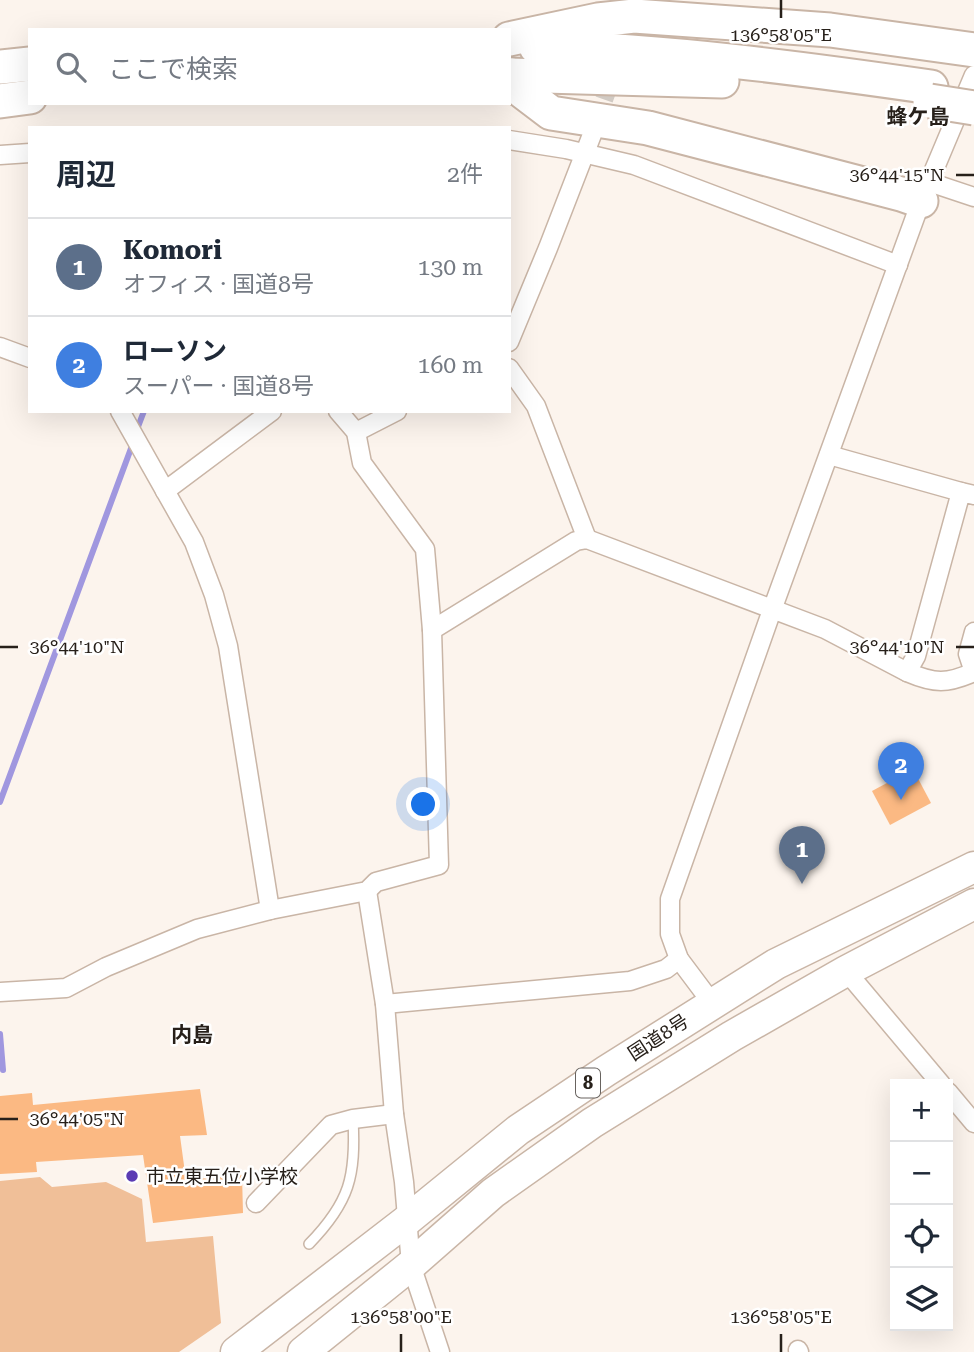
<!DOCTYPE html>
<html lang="ja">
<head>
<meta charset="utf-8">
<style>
	:root { --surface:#fff; --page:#f2f2f3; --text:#1f2937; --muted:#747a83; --line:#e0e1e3; --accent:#d93025 }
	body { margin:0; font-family:"Roboto Serif","Noto Sans JP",serif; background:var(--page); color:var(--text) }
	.controls { position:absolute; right:21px; bottom:21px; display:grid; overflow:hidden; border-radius:0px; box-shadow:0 7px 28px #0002 }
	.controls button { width:63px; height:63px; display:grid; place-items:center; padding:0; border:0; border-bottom:2px solid var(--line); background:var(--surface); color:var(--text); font:35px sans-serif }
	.you { position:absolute; left:424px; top:805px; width:24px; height:24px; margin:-18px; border:5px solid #fff; border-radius:50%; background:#1a73e8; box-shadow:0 0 0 10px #1a73e833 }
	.badge { display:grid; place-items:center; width:46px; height:46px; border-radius:50%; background:var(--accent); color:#fff; font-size:23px; font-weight:700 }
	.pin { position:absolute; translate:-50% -58px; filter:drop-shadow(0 2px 4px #0008) }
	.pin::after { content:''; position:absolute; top:37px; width:24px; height:21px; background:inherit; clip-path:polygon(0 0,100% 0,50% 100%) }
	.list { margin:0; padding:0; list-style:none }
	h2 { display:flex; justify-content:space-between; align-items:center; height:91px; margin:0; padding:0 28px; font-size:30px }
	h2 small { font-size:23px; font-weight:400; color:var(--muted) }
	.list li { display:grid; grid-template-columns:46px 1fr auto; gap:21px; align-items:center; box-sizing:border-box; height:98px; padding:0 28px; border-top:2px solid var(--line) }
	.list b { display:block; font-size:26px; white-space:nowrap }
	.list p { margin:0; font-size:23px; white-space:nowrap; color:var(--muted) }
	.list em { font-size:23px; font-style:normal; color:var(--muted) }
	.icon { flex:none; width:38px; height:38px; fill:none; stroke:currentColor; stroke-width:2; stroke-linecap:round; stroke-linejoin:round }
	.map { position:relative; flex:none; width:974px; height:1352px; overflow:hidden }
	.search { position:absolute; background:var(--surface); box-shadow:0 7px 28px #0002; left:28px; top:28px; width:483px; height:77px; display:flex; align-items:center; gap:18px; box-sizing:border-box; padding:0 24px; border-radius:0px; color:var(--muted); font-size:26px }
	.panel { position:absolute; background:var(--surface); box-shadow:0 7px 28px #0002; left:28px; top:126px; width:483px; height:287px; border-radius:0px }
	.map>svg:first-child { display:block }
	.green { fill:#f0bf98 }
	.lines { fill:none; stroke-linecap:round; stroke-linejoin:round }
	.stream { stroke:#a097df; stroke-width:6 }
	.building { fill:#fbb983 }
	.minor-tunnel { stroke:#d1cac3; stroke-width:18; stroke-dasharray:18 9; stroke-linecap:butt }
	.service-casing { stroke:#c9b5a6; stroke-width:12 }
	.minor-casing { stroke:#c9b5a6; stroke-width:21 }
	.trunk-casing { stroke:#c9b5a6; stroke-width:33 }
	.motorway-casing { stroke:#c9b5a6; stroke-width:37 }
	.service { stroke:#fff; stroke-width:9 }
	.minor { stroke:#fff; stroke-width:18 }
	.trunk { stroke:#fff; stroke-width:30 }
	.motorway { stroke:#fff; stroke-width:33 }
	.motorway-bridge-casing { stroke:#c9b5a6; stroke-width:37; stroke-linecap:butt }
	.motorway-bridge { stroke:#fff; stroke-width:33 }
	.ticks { fill:none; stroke:#27201a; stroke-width:2.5 }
	.poi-dot { fill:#5b3cb4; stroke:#fff; stroke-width:2.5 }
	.labels { text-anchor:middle; stroke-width:5; stroke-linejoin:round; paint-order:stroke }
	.shield { fill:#fff; stroke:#68635f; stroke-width:2 }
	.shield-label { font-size:18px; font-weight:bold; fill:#27201a }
	.street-label { font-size:19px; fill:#27201a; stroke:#fff }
	.poi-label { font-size:19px; fill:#27201a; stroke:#fff; text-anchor:start }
	.neighbourhood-label { font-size:21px; font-weight:bold; fill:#27201a; stroke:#fff }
	.ticks-label { font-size:18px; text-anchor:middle; fill:#27201a; stroke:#fff; stroke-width:5; stroke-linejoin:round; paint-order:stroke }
</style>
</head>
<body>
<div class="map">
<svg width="974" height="1352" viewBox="0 0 974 1352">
	<rect width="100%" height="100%" fill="#fcf4ed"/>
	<polygon class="green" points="40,1177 52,1187 106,1182 142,1199 146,1242 213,1236 221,1323 179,1352 0,1352 0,1181"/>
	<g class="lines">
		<g class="stream">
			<polyline points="136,432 144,411"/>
			<polyline points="0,802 133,443"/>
			<polyline points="0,1034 3,1070"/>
		</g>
	</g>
	<g class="building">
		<polygon points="913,769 931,803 890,825 872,791"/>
		<polygon points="200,1089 207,1135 180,1136 186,1180 242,1175 243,1213 153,1223 143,1155 36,1162 37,1172 0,1174 0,1096 32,1093 33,1105"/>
	</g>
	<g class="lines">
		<polyline class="minor-tunnel" points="595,125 614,72"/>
		<g class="service-casing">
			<path id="service" d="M309 1244C350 1202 356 1176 353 1119"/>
		</g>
		<g class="minor-casing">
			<g id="minor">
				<polyline points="509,140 566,149 634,165 898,265"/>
				<polyline points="0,155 30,153"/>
				<polyline points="929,182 974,197"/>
				<polyline points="509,342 548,248 593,132"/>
				<polyline points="0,347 30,358"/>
				<polyline points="509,368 536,406 587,539"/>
				<polyline points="120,411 194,542 214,595 228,646 270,910"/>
				<polyline points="338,411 356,432 362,463 425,549 432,630"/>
				<polyline points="356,432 397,411"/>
				<polyline points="829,455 961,492"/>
				<polyline points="165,491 272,411"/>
				<polyline points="974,632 968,654 974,672"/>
				<path d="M907 672C935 684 947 684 974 672"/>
				<polyline points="367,891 385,1004 394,1114 404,1182 411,1265 440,1352"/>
				<polyline points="846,971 941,1084"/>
				<polyline points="0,992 66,988 106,967 197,929 270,910 367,891 376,882 439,865 432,630 576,541 587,539 825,629 907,672 916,656 961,492 974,495"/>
				<polyline points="712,1003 679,959 670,934 670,899 772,610 921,201 974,75"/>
				<polyline points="385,1004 630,981 666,969 679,959"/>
				<polyline points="948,1092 974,1123"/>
				<polyline points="256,1203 331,1125 353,1119 394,1114"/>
				<polyline points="798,1350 799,1352"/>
			</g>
		</g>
		<g class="trunk-casing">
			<g id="trunk">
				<polyline points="236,1352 406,1221 518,1130 606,1071 776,964 974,867"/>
				<polyline points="303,1352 411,1265 493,1193 592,1123 732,1036 846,971 974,904"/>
			</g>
		</g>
		<g class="motorway-casing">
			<g id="motorway">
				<polyline points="509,39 598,20 634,16 830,30 974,50"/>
				<path d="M536 47C669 51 800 68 931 87"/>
				<polyline points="0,67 30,64"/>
				<polyline points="509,75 722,81"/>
				<polyline points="512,75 522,91 551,113 648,128 901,194 921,201"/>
				<polyline points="0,101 30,97"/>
			</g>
		</g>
		<use href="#service" class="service"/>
		<use href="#minor" class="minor"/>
		<use href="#trunk" class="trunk"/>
		<use href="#motorway" class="motorway"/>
		<g class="motorway-bridge-casing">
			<polyline id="motorway-bridge" points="930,101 974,108"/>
		</g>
		<use href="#motorway-bridge" class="motorway-bridge"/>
	</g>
	<path class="ticks" d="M781 0V18M956 175H974M0 647H18M956 647H974M0 1119H18M401 1334V1352M781 1334V1352"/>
	<circle class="poi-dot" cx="132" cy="1176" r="7"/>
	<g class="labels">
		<rect class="shield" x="576" y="1068.5" width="24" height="29" rx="5"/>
		<g class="shield-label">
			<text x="588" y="1089">8</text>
		</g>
		<g class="street-label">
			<text transform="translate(658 1037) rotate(-33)" y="7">国道8号</text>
		</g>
		<g class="poi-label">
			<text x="146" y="1183">市立東五位小学校</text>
		</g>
		<g class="neighbourhood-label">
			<text x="918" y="124">蜂ケ島</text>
			<text x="192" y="1042">内島</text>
		</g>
	</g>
	<g class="ticks-label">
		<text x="781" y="41">136°58'05"E</text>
		<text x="897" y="181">36°44'15"N</text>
		<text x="77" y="653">36°44'10"N</text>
		<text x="897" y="653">36°44'10"N</text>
		<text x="77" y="1125">36°44'05"N</text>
		<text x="401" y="1323">136°58'00"E</text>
		<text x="781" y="1323">136°58'05"E</text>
	</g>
</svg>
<div class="controls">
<button>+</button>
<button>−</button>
<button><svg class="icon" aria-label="locate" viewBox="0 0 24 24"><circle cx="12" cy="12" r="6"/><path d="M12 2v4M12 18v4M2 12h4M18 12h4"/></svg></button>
<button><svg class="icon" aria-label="layers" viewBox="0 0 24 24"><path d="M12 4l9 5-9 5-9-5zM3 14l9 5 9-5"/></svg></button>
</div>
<div class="you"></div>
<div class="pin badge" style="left:802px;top:884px;background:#5c6f8a">1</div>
<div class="pin badge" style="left:901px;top:800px;background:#3f7fe0">2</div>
<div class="search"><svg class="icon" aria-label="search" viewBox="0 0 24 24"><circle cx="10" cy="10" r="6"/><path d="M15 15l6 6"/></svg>ここで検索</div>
<section class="panel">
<h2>周辺<small>2件</small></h2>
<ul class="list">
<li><span class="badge" style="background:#5c6f8a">1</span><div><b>Komori</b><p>オフィス · 国道8号</p></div><em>130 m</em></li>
<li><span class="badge" style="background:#3f7fe0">2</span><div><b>ローソン</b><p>スーパー · 国道8号</p></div><em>160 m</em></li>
</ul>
</section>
</div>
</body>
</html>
